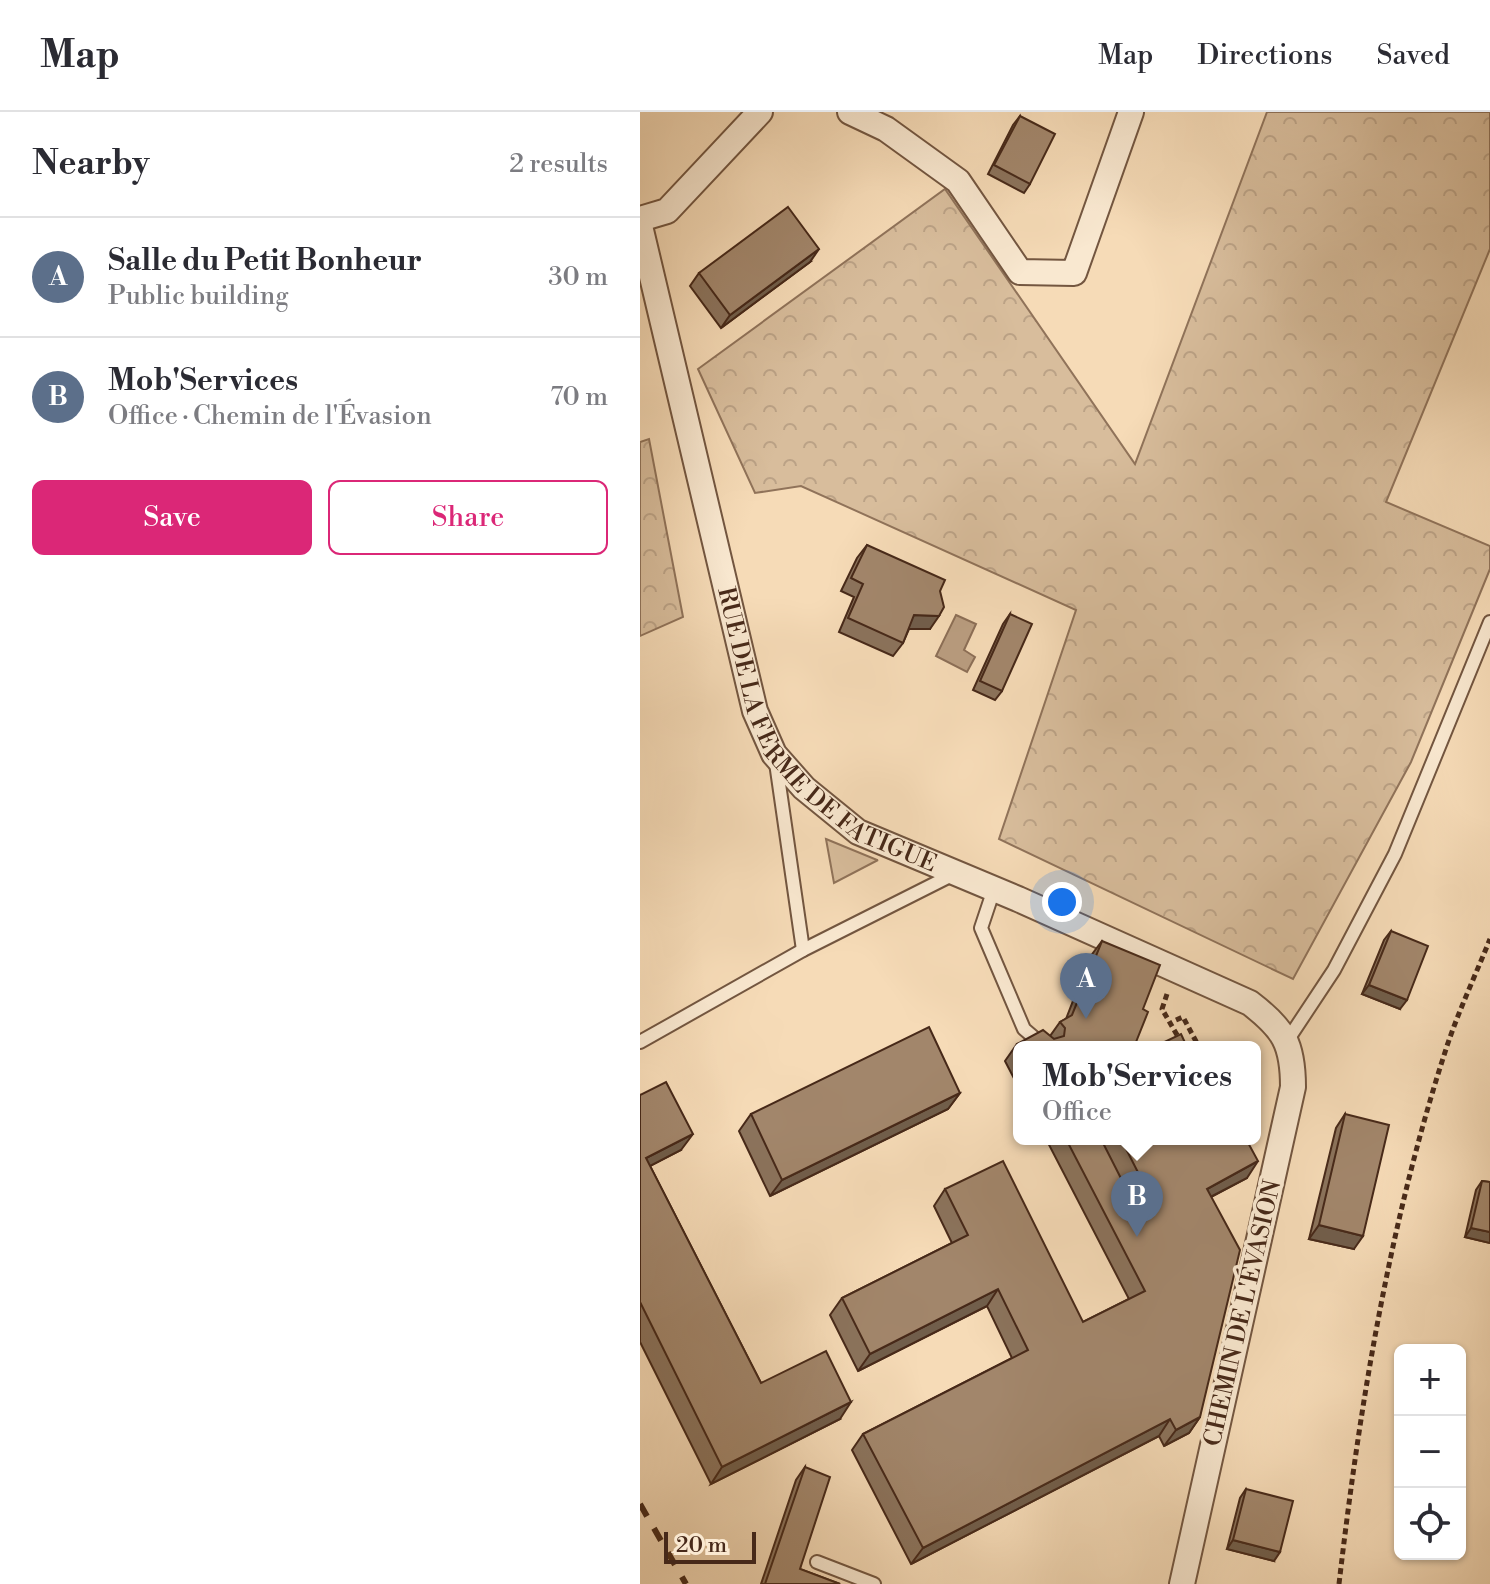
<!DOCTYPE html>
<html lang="en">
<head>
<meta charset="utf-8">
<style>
	:root { --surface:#fff; --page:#f7f7f7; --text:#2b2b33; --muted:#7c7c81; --line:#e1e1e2; --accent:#db2777 }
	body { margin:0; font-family:"Libre Bodoni",serif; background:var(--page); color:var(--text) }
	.controls { position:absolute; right:24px; bottom:24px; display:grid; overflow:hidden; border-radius:12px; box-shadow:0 2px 6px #0004 }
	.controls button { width:72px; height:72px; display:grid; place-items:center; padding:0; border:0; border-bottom:2px solid var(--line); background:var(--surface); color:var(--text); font:40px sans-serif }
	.scale { position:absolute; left:24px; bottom:20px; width:92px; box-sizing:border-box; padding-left:8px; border:4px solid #472919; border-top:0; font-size:22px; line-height:28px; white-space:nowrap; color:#472919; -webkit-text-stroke:6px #f9e8d0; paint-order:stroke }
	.you { position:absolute; left:422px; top:790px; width:28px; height:28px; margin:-20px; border:6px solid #fff; border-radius:50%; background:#1a73e8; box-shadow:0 0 0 12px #1a73e833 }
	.badge { display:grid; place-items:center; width:52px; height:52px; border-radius:50%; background:var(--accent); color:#fff; font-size:26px; font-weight:700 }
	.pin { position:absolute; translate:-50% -66px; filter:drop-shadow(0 2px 4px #0008) }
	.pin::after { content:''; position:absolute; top:42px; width:28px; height:24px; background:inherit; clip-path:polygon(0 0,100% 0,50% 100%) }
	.popup { position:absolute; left:373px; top:929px; width:248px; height:104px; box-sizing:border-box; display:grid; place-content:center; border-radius:12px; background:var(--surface); filter:drop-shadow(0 2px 6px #0005); font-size:26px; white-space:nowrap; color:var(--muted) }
	.popup b { font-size:30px; color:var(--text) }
	.popup::after { content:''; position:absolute; left:50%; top:100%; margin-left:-16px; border:16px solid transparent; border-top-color:var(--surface) }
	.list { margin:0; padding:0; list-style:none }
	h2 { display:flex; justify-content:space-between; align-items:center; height:104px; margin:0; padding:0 32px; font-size:34px }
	h2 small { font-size:26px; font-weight:400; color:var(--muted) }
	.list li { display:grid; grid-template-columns:52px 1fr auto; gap:24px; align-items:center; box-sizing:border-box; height:120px; padding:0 32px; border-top:2px solid var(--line) }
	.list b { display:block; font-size:30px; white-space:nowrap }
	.list p { margin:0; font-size:26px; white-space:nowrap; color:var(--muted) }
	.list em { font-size:26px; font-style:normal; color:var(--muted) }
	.actions { display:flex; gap:16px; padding:24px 32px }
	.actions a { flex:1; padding:18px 0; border:2px solid var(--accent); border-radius:12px; text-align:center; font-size:28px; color:var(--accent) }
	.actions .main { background:var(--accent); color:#fff }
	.icon { flex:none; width:44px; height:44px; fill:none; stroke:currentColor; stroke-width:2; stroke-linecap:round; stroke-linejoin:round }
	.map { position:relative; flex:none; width:850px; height:1472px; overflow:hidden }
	header { display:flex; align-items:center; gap:48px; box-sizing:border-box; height:112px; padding:0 40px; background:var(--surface); border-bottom:2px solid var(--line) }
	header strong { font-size:38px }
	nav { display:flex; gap:44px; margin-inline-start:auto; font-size:28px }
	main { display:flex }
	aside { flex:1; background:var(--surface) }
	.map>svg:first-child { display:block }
	.grass { fill:#d8bd9c; stroke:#90735a; stroke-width:2 }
	.forest { fill:url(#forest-crowns); stroke:#90735a; stroke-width:2 }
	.water { fill:#ba9e81; stroke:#8c6f57; stroke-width:2 }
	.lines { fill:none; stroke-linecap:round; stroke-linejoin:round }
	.lane-casing { stroke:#735640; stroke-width:16 }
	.street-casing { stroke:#735640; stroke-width:28 }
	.path { stroke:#472919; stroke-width:5; stroke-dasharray:6 4; stroke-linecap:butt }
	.lane { stroke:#f9e8d0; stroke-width:12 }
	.street { stroke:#f9e8d0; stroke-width:24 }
	.rail { stroke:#472919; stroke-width:6; stroke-dasharray:14 14; stroke-linecap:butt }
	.wall { fill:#8b735c; stroke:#472919; stroke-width:2 }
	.shaded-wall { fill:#715e4b; stroke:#472919; stroke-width:2 }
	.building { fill:#a2866b; stroke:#472919; stroke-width:2 }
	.labels { text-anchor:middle; stroke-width:7; stroke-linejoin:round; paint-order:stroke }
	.street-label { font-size:24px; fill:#472919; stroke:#f9e8d0 }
</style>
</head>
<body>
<header>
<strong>Map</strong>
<nav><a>Map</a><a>Directions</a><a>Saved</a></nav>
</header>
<main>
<aside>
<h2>Nearby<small>2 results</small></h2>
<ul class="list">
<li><span class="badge" style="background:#5c6f8a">A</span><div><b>Salle du Petit Bonheur</b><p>Public building</p></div><em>30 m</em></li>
<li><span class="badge" style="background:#5c6f8a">B</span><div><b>Mob'Services</b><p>Office · Chemin de l'Évasion</p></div><em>70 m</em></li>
</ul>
<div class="actions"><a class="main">Save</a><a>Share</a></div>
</aside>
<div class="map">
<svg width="850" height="1472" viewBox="0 0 850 1472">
	<defs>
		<pattern id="forest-crowns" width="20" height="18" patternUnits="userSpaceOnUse" patternTransform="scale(2)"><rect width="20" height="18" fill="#d8bd9c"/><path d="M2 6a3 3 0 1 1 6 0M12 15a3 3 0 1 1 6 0" fill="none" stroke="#bba286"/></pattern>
	</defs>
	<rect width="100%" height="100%" fill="#f6dbb7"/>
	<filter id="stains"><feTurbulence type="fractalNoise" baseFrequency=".0025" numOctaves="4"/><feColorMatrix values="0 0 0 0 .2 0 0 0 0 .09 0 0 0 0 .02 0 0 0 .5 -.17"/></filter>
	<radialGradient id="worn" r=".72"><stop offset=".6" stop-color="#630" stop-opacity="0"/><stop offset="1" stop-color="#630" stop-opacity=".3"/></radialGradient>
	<polygon class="grass" points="186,727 237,748 238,748 194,771"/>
	<g class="forest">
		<polygon points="627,0 850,0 850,137 746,390 850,434 850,457 771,650 653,867 359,727 436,498 161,374 115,381 58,257 305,77 495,352"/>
		<polygon points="9,327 43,505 0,524 0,330"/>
	</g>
	<polygon class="water" points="316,503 336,512 324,538 335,545 327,560 296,544"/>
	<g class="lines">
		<g class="lane-casing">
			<g id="lane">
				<polyline points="136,651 163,838"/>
				<polyline points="354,777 341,816 384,917 405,935"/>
				<polyline points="647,929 694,858 755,742 850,510"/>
				<polyline points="0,930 163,838 314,762"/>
				<polyline points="177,1450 234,1472"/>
			</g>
		</g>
		<g class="street-casing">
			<g id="street">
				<polyline points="210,0 246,17 318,69 380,160 434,161 491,0"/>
				<polyline points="0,107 27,99 120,0"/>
				<path id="s1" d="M0 114 115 599 134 642 164 676 218 720 378 787 610 891C644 917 653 932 653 975L542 1472"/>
			</g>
		</g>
		<g class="path">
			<polyline points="527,882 522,897 544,935"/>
			<polyline points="536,908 543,905 559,935"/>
			<path d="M699 1472C720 1291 750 1108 807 934 819 898 836 862 850 827"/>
		</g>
		<use href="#lane" class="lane"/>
		<use href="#street" class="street"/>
		<polyline class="rail" points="0,1392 46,1472"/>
	</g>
	<g class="wall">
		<polygon points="380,4 390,72 384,81 348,62 373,13"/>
		<polygon points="170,150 81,216 50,174 59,161"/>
		<polygon points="227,433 300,479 290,517 269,517 263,531 253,544 199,520 214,485 201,479 217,446"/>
		<polygon points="370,502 362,579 355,588 333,578 363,512"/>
		<polygon points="751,819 760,897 722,882 744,828"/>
		<polygon points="462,829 503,897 494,935 379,935 379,976 365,949 377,932 410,924 420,910 426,907 450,845"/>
		<polygon points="320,981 308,997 130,1084 99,1019 111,1002"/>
		<polygon points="0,983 41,1038 10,1054 121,1271 200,1307 71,1372 0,1230"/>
		<polygon points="705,1002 714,1137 669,1127 696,1016"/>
		<polygon points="406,1027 606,1027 607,1066 571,1085 560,1305 549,1321 524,1334 519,1324 271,1452 212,1338 223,1322 372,1246 347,1194 218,1259 190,1203 202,1186 312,1131 294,1094 305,1077 443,1210 489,1187"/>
		<polygon points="842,1069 850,1070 850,1131 825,1125 836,1078"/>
		<polygon points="165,1355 160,1457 200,1472 121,1472 156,1368"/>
		<polygon points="606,1377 634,1449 587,1437 600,1386"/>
	</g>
	<g class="shaded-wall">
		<polygon points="179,137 170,150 81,216 90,203"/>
		<polygon points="274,503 299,504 290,517 265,517"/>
		<polygon points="729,873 767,888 760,897 722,882"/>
		<polygon points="320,981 308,997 130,1084 142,1068"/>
		<polygon points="53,1022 41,1038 0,1059 6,1046"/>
		<polygon points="618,1049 607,1066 555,1093 567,1077"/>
		<polygon points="679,1113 723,1124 714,1137 669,1127"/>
		<polygon points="831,1116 850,1120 850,1131 825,1125"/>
		<polygon points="358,1177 347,1194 218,1259 230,1242"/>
		<polygon points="211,1290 200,1307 71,1372 82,1355"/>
		<polygon points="560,1305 549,1321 524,1334 536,1318"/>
		<polygon points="530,1307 519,1324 271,1452 283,1436"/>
		<polygon points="593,1428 640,1440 634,1449 587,1437"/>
	</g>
	<g class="building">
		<polygon points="380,4 415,22 390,72 354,53"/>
		<polygon points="148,95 179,137 90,203 59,161"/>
		<polygon points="227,433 305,468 300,479 304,495 299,504 274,503 263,531 208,506 223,472 211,466"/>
		<polygon points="370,502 392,512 362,579 340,569"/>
		<polygon points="751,819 788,834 767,888 729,873"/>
		<polygon points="462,829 520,853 503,897 508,900 494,935 379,935 379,937 377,932 403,918 414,927 424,924 425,916 420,910 432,903"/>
		<polygon points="289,915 320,981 142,1068 111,1002"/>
		<polygon points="541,922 547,935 514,935"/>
		<polygon points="26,970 53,1022 6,1046 121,1271 186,1239 211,1290 82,1355 0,1190 0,983"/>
		<polygon points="705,1002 749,1013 723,1124 679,1113"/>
		<polygon points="426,1027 461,1027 492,1088 498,1093 507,1090 508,1080 481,1027 606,1027 618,1049 567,1077 600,1138 560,1305 536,1318 530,1307 283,1436 223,1322 388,1238 358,1177 230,1242 202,1186 328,1123 305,1077 363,1049 443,1210 505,1179"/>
		<polygon points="842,1069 850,1070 850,1120 831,1116"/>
		<polygon points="165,1355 190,1365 160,1457 200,1472 125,1472"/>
		<polygon points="606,1377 653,1389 640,1440 593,1428"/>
	</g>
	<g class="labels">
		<g class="street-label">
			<text dy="8" stroke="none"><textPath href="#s1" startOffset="558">RUE DE LA FERME DE FATIGUE</textPath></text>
			<text transform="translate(602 1201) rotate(-77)" y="8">CHEMIN DE L'ÉVASION</text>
		</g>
	</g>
	<rect width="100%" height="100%" filter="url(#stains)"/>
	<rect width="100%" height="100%" fill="url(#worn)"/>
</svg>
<div class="controls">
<button>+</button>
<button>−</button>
<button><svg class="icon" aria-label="locate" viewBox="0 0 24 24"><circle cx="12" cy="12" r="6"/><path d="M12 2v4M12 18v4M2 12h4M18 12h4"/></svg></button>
</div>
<div class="scale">20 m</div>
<div class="you"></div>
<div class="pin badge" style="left:446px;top:907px;background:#5c6f8a">A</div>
<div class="pin badge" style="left:497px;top:1125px;background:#5c6f8a">B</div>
<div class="popup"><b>Mob'Services</b>Office</div>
</div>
</main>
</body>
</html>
